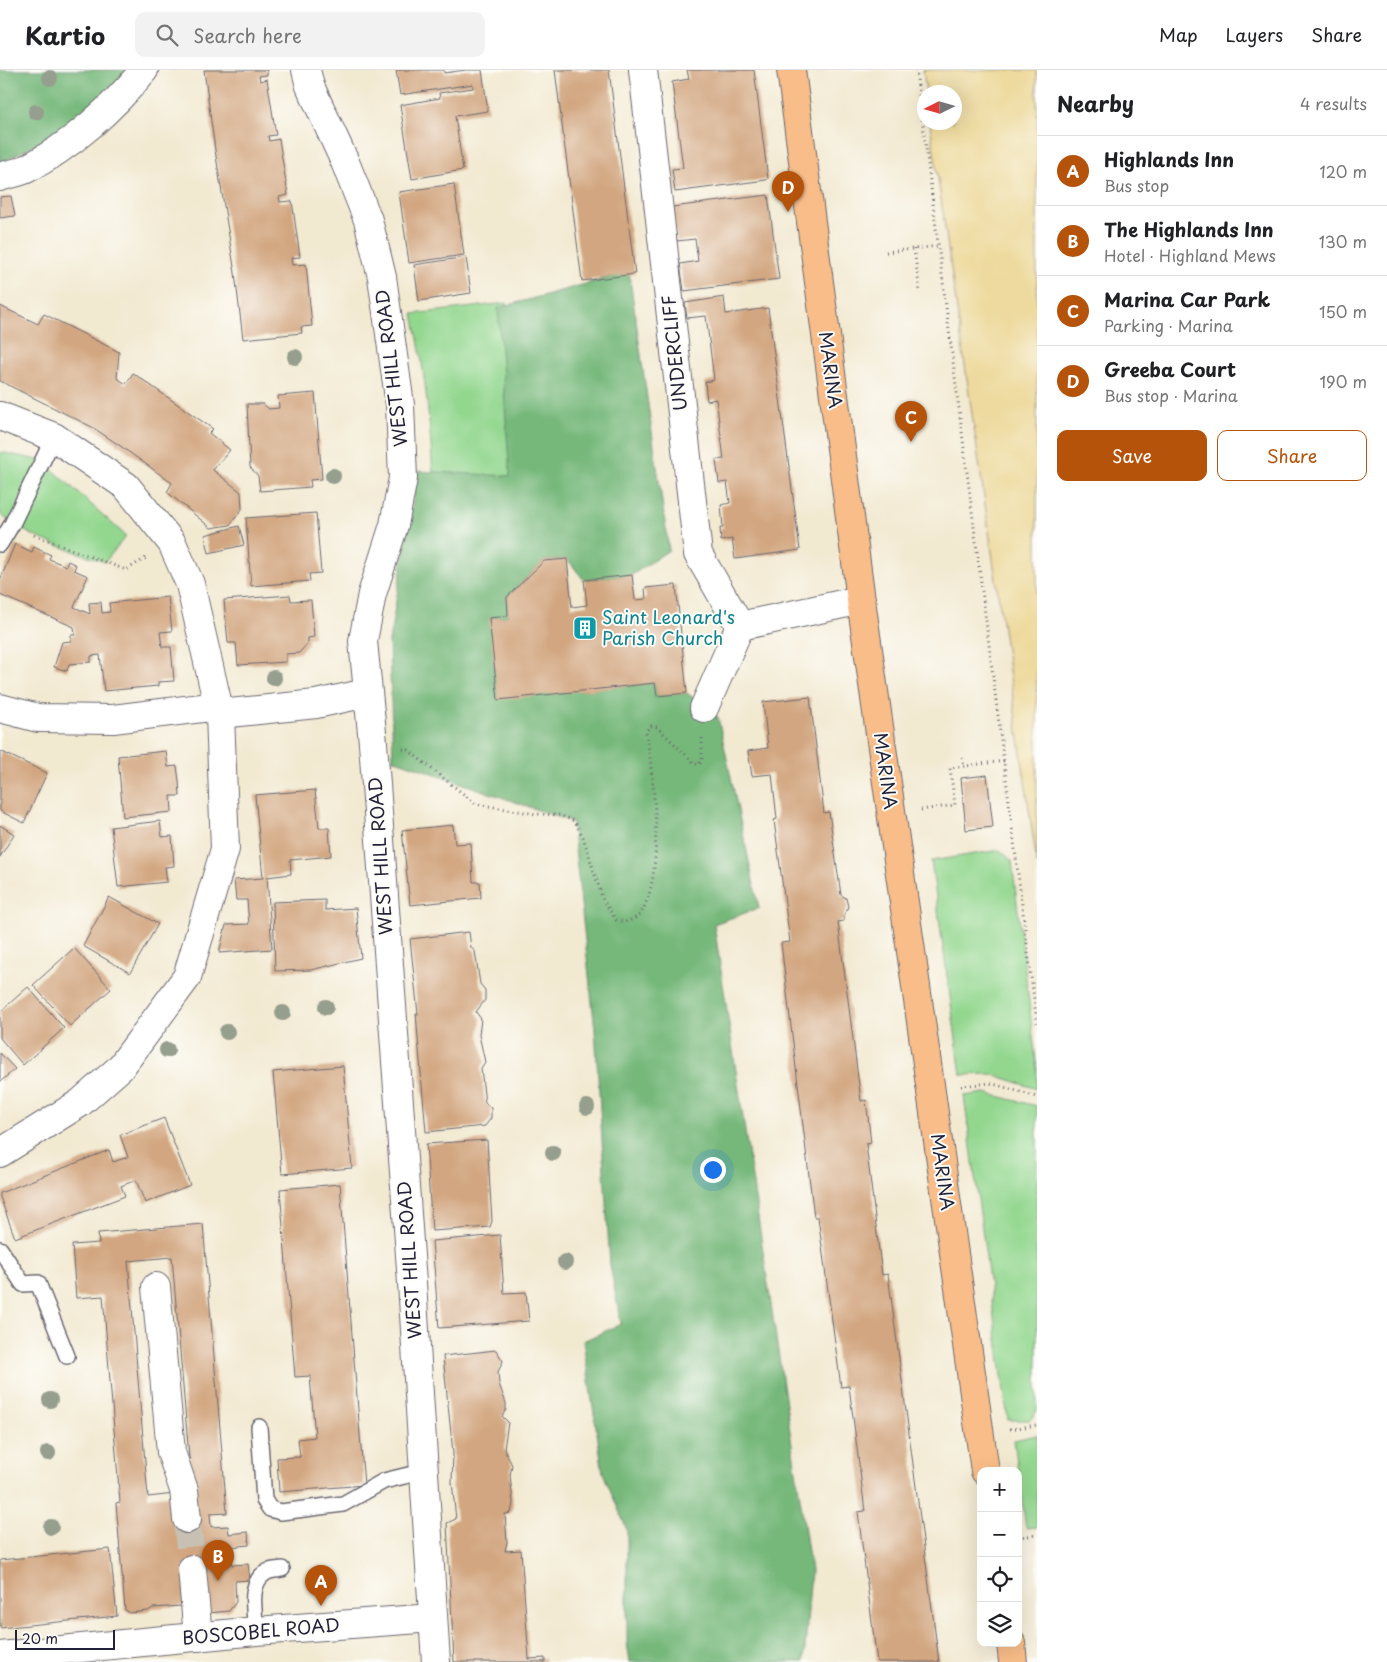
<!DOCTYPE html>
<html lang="en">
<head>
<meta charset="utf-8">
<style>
	:root { --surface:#fff; --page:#f2f2f2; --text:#202124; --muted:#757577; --line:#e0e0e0; --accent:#b45309 }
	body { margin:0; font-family:"Playpen Sans",sans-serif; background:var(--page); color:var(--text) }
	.controls { position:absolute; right:15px; bottom:15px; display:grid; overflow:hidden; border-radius:10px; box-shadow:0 5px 20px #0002 }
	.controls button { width:45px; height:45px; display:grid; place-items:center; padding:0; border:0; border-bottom:1px solid var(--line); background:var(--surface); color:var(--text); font:25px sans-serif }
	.compass { position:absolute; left:917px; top:15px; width:45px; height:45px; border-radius:50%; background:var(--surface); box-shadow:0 5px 20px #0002; rotate:265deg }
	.scale { position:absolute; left:15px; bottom:12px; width:100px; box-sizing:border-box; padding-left:5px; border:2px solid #22223b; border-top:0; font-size:14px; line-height:18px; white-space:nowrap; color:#22223b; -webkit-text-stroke:4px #fdfcf7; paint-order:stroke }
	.you { position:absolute; left:712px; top:1099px; width:18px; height:18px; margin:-12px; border:4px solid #fff; border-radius:50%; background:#1a73e8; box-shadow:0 0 0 8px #1a73e833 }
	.badge { display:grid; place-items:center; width:32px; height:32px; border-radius:50%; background:var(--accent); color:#fff; font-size:16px; font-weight:700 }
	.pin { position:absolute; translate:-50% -41px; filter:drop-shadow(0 1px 2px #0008) }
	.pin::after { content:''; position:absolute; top:26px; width:18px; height:15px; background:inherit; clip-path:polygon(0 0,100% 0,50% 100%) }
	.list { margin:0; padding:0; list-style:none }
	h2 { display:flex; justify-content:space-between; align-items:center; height:65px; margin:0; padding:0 20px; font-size:21px }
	h2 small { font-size:16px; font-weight:400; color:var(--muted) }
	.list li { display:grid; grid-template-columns:32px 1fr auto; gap:15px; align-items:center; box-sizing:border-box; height:70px; padding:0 20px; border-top:1px solid var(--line) }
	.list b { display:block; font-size:19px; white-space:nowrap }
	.list p { margin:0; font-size:16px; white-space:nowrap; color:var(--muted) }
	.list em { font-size:16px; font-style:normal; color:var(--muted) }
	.actions { display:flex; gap:10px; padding:15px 20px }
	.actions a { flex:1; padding:11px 0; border:1px solid var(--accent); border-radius:10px; text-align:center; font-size:18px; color:var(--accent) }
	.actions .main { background:var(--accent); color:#fff }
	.icon { flex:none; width:28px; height:28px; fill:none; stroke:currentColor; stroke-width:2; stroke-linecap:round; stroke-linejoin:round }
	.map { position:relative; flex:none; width:1037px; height:1592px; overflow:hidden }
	header { display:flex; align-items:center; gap:30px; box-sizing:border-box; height:70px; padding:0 25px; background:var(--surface); border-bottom:1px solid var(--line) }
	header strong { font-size:24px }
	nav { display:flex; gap:28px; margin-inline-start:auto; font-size:18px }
	.search { width:350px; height:45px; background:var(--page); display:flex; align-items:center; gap:12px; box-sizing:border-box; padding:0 18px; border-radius:10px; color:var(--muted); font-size:19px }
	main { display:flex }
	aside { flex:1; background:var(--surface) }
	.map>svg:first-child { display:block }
	.green { fill:#93d78f; stroke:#5a7c65 }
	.forest { fill:#76b87a; stroke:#4c6d5a }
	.sand { fill:#eeda9e; stroke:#887e6c }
	.building { fill:#d2a680; fill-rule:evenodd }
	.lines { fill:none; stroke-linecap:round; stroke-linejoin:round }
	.street-tunnel { stroke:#c8c1b3; stroke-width:28; stroke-dasharray:28 14; stroke-linecap:butt }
	.lane-casing { stroke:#6b6870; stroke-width:18 }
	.street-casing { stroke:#6b6870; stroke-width:30 }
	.highway-casing { stroke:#6b6870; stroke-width:30 }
	.path { stroke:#6b6870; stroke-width:3; stroke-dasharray:1 4; stroke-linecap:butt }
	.lane { stroke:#fff; stroke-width:15 }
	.street { stroke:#fff; stroke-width:28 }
	.highway { stroke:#f8bd89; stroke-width:28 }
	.tree { fill:#969e8e }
	.labels { text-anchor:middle; stroke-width:4; stroke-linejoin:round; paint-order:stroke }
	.street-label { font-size:18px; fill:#22223b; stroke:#fdfcf7 }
	.culture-label { font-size:18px; fill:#0d838f; stroke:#fdfcf7; text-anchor:start }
</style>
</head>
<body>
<header>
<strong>Kartio</strong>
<div class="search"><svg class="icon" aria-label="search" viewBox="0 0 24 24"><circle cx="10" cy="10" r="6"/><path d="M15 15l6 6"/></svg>Search here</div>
<nav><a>Map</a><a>Layers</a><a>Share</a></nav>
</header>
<main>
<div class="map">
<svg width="1037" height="1592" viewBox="0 0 1037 1592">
	<rect width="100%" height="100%" fill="#fdfcf7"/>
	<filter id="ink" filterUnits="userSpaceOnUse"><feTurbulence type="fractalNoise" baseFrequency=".02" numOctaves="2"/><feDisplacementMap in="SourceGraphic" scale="10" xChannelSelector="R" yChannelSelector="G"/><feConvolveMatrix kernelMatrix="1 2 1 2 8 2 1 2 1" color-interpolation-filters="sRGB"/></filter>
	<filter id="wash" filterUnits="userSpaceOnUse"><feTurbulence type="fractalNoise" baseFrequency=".0096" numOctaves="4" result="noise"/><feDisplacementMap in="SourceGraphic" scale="20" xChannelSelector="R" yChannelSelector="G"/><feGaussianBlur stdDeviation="1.12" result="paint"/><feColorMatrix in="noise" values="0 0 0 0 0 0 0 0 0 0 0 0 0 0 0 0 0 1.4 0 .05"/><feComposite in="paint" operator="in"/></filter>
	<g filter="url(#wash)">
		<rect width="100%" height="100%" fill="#f2e9d1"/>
		<g class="green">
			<path d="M507 233 519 382 515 407 434 425C431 364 426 304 413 244Z"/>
			<path d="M0 382 43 391 126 466 105 492C69 479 29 469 0 444Z"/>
			<polygon points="1000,780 1012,791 1037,999 1037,1019 991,1004 961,1005 931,791"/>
			<polygon points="985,1023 1037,1036 1037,1341 1030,1350 1008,1350 964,1026"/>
			<polygon points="1037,1365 1037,1457 1026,1458 1014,1370"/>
		</g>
		<g class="forest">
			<polygon points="0,0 133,0 70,56 0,93"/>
			<polygon points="629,202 669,480 632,505 584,510 567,489 544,491 507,527 508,546 490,548 498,629 655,613 657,626 687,623 718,647 759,838 714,854 811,1501 804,1592 630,1592 627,1573 627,1460 603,1403 583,1271 621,1254 610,1195 595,960 572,752 393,689 389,572 418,401 510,406 498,238"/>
		</g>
		<polygon class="sand" points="923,0 1037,0 1037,794 930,53 954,52 954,22 926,22"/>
		<g id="blocks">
			<g class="building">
				<polygon points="204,0 267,0 267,5 259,6 260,11 267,9 276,65 268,66 269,71 279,69 288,125 279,127 280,132 292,131 300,187 291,188 292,195 306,194 312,256 301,257 302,263 243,269 235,203 215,80"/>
				<polygon points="396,0 444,0 444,3 466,0 482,0 488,41 455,46 463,100 412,109 400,35 440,28 439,23 473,18 473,14 400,25"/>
				<polygon points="555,0 609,0 635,204 582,211"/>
				<polygon points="687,0 754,0 768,109 766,110 675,122 672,99 683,98 672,12 689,9"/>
				<polygon points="454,114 464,185 409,193 399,122"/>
				<polygon points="768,125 779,209 684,221 680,194 698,191 695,169 677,171 672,137"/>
				<polygon points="11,126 15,146 0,148 0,127"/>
				<polygon points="466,187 471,223 419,231 414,195"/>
				<polygon points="724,227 726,244 768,238 800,480 735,489 732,469 721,471 720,458 723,458 721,435 730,433 727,412 719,413 716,390 724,389 716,329 707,331 705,312 714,310 706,246 687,248 685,233"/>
				<polygon points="0,236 38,254 44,244 119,282 117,308 126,314 133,303 213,359 209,363 230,380 213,400 241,422 242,439 230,455 211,458 167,422 172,413 119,375 92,357 0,311"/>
				<polygon points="315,323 322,409 310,410 311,417 260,421 258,406 250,397 247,334 263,334 269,339 279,338 278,326"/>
				<polygon points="316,443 321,503 309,504 310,511 251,516 246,448"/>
				<polygon points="239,456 244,475 209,483 205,465"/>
				<polygon points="15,474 32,482 34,477 51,485 49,489 66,496 68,491 76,495 74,500 88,506 74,537 90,544 89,533 101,532 102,543 110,542 109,533 168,527 172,561 160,562 162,577 171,577 174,611 158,612 158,616 104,621 100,585 91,586 91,592 69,594 67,601 54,597 62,572 71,571 71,565 75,565 74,557 0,525 0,510"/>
				<polygon points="567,489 572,537 587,535 584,510 632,505 635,530 646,529 645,518 676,515 687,623 657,626 655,613 498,630 489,548 508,546 507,527 544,491"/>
				<polygon points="290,525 291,531 311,530 314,567 308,568 308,573 299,583 286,584 286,592 238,595 236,573 228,573 224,530"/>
				<polygon points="810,627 824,743 829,742 841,825 846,828 848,837 844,845 844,851 838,852 861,1031 866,1030 871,1073 866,1074 882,1205 888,1204 939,1592 877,1592 858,1442 865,1441 853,1347 849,1316 841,1317 818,1147 814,1147 781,873 790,872 774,750 777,749 772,704 752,706 748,681 768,678 763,632"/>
				<polygon points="0,681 47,703 24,753 0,741"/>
				<polygon points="166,681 168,697 177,696 179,711 180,726 171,726 172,742 123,747 118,686"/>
				<polygon points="987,705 993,757 966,760 961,708"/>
				<polygon points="315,720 319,758 329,758 331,786 290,790 291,804 267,807 272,879 219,883 226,855 249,854 247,830 236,830 234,810 263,808 255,725"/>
				<polygon points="160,751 162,767 172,766 174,796 165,797 167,812 118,817 111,757"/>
				<polygon points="0,755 14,764 0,787"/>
				<polygon points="453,755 455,774 471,773 473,812 480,812 481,828 410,835 402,760"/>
				<polygon points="109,827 158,854 130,903 83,876"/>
				<polygon points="325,830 325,840 356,838 361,888 311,900 275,901 273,832"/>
				<polygon points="469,862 471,878 475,881 480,914 485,920 485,930 476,942 481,949 479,965 485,992 481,998 485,1033 491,1038 491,1048 485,1056 426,1062 416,944 418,944 410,869"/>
				<polygon points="74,878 111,919 70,956 33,915"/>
				<polygon points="28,917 64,958 23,995 0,968 0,942"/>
				<polygon points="0,983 15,999 0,1012"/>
				<polygon points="343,996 352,1098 282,1104 273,1002"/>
				<polygon points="164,1048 190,1115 145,1133 136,1110 121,1116 125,1126 15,1168 0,1127 0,1123 109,1080 113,1092 128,1087 120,1065"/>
				<polygon points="487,1070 492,1151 490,1157 432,1161 426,1074"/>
				<polygon points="340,1114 364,1415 279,1422 277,1388 300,1387 298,1369 315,1367 310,1306 295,1307 280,1119"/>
				<path d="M203 1154 227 1443 210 1444 211 1457 228 1456 229 1464 248 1462 249 1475 230 1477 232 1495 248 1494 250 1510 235 1511 236 1532 229 1541 209 1543 186 1529 181 1536 153 1538 148 1541 130 1543 125 1540 116 1433 120 1432 103 1226 76 1228 72 1175 99 1173 98 1163ZM172 1187 192 1422 148 1427 128 1191Z"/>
				<polygon points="500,1165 504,1223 526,1222 529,1251 439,1258 432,1171"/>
				<polygon points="496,1280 503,1291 498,1302 499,1314 506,1333 506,1340 502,1346 508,1352 504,1379 512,1395 510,1405 513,1433 511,1443 505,1444 507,1472 505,1481 521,1480 529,1589 545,1588 545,1592 454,1592 447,1453 456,1449 452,1412 453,1383 443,1286"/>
				<polygon points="110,1479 117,1546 0,1558 0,1490"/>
			</g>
		</g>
	</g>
	<g filter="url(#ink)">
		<use href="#blocks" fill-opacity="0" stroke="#6b6870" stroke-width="1"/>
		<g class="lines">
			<polyline class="street-tunnel" points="187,1449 192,1499"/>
			<g class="lane-casing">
				<g id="lane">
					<polyline points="0,474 12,454 54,367"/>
					<polyline points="0,1179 23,1214 38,1213 67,1286"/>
					<polyline points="259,1357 264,1430 270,1439 281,1442 343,1434 384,1411 425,1401"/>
					<path d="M256 1561C255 1543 247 1512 267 1502 271 1500 277 1500 282 1499"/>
				</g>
			</g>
			<g class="street-casing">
				<g id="street">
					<polyline points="306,0 310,16 345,92 368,150 382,207 400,335 403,408 394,455 372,524 363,571 373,673 412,1213 436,1592"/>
					<polyline points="643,0 698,484 740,556"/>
					<path d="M0 107C8 104 18 103 26 99 70 77 113 38 144 0"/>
					<polyline points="0,346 54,367 126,416 172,473 190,514 220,644 225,779 187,907 120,998 80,1033 0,1083"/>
					<polyline points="0,638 38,648 113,649 218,636"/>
					<polyline points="704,638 740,556 861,530"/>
					<polyline points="220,644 316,634 367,623"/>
					<polyline points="156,1217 171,1382 184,1420 187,1449"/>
					<polyline points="192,1499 198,1567"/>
					<polyline points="0,1586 256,1561 433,1548"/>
				</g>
			</g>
			<g class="highway-casing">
				<g id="highway">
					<polyline points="791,0 861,530 985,1401"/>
					<polyline points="1011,1573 1013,1592"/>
				</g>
			</g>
			<g class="path">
				<polyline points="916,0 1037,953"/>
				<polyline points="914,179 920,222"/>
				<polyline points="886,182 939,176"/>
				<polyline points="34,465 126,500 146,488"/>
				<path d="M403 679 408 680 476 734 536 744 560 745 574 751 583 767 603 830 616 850 625 852C631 850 638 848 641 843 666 802 653 707 646 661L651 656 657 657 694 693 699 695 702 690V668"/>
				<polyline points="962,688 964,696"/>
				<polyline points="921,740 955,735 950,698 1004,691"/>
				<polyline points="961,1016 990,1013 1037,1027"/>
				<polyline points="1010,1359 1037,1355"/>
				<polyline points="1018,1467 1037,1465"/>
			</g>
			<use href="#lane" class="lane"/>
			<use href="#street" class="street"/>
			<use href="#highway" class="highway"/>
		</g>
		<g class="tree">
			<circle cx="50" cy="8" r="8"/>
			<circle cx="36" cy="42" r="8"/>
			<circle cx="295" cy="287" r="8"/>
			<circle cx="333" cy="406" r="8"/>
			<circle cx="274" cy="608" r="8"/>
			<circle cx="326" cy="937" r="8"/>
			<circle cx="283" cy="943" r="8"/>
			<circle cx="227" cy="962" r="8"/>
			<circle cx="167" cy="980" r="8"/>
			<circle cx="587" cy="1037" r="8"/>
			<circle cx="553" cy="1083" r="8"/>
			<circle cx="565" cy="1192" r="8"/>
			<circle cx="50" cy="1330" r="8"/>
			<circle cx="48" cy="1383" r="8"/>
			<circle cx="51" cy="1457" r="8"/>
		</g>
	</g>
	<defs>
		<g id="building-square" transform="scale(1.25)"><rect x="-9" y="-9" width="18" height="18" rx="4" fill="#0f9aa8" stroke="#fdfcf7"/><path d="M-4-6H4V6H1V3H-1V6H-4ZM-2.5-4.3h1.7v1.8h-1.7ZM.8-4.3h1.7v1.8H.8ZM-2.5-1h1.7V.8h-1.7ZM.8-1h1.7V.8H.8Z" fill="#fff"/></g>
	</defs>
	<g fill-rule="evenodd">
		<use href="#building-square" x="585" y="558"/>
	</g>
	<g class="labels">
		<g class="street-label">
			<text transform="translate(675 283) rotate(-96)" y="6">UNDERCLIFF</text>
			<text transform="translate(392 298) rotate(-97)" y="6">WEST HILL ROAD</text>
			<text transform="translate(830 300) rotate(82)" y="6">MARINA</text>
			<text transform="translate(885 701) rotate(82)" y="6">MARINA</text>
			<text transform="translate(381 786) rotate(-94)" y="6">WEST HILL ROAD</text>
			<text transform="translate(942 1102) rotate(82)" y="6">MARINA</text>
			<text transform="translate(410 1190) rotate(-94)" y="6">WEST HILL ROAD</text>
			<text transform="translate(261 1562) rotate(-5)" y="6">BOSCOBEL ROAD</text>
		</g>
		<g class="culture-label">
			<text x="602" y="554">Saint Leonard's<tspan x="602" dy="21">Parish Church</tspan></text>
		</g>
	</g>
</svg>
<div class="controls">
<button>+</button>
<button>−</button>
<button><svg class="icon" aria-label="locate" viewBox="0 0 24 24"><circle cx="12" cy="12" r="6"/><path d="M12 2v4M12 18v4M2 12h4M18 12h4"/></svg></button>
<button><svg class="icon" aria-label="layers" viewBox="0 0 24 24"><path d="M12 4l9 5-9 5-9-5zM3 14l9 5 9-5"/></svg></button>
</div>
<svg class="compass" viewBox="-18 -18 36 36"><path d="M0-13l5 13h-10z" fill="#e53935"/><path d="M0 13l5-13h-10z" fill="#757577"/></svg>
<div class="scale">20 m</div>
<div class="you"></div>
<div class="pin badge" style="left:321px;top:1536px">A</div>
<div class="pin badge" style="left:218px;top:1511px">B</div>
<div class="pin badge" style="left:911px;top:372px">C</div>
<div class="pin badge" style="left:788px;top:142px">D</div>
</div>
<aside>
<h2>Nearby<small>4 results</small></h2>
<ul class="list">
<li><span class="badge">A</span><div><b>Highlands Inn</b><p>Bus stop</p></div><em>120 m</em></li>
<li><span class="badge">B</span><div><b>The Highlands Inn</b><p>Hotel · Highland Mews</p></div><em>130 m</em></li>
<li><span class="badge">C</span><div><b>Marina Car Park</b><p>Parking · Marina</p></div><em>150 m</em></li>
<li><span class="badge">D</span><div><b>Greeba Court</b><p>Bus stop · Marina</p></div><em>190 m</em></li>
</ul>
<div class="actions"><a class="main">Save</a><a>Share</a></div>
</aside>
</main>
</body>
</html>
